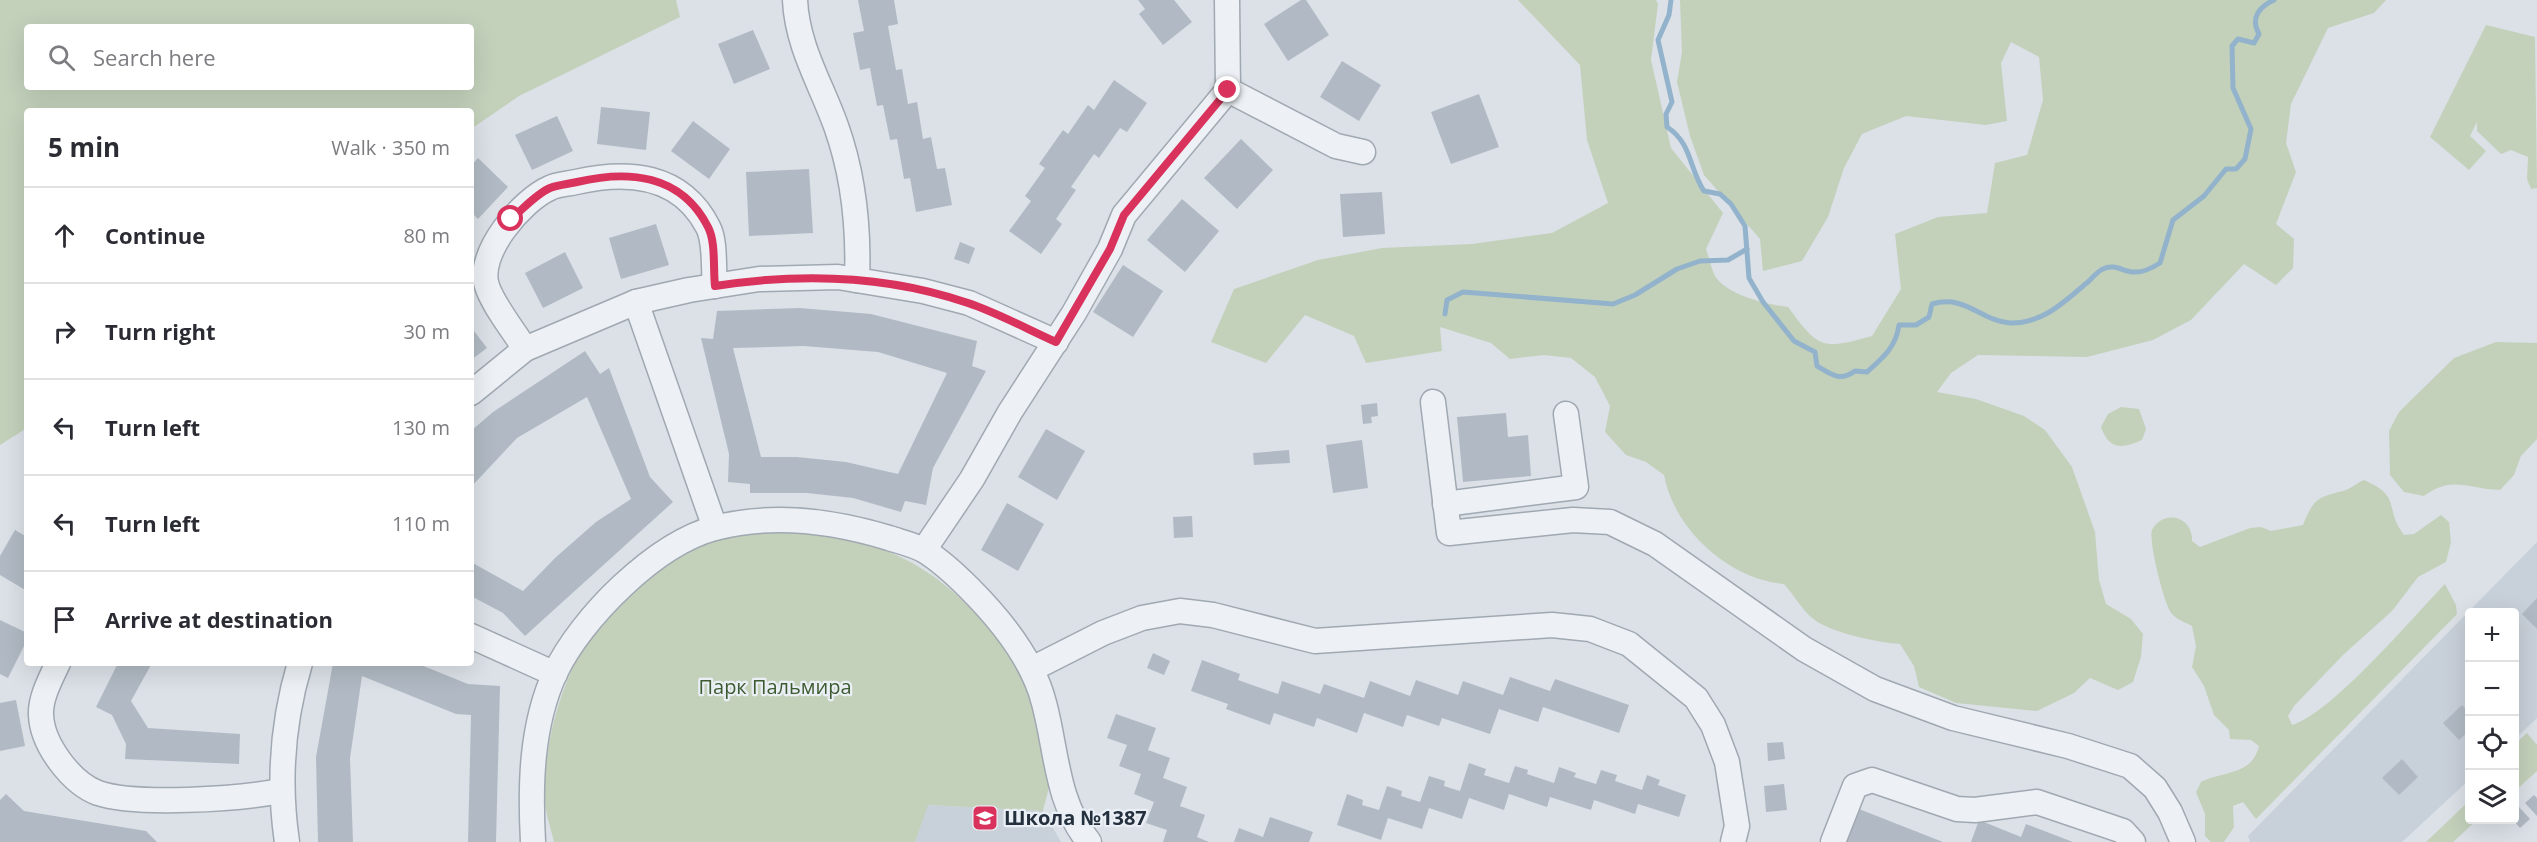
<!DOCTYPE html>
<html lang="en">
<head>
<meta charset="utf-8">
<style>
	:root { --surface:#fff; --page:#f2f2f3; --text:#2b2b33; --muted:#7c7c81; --line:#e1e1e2 }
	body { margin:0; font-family:"Open Sans",sans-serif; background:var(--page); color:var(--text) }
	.controls { position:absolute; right:18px; bottom:18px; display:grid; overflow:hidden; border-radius:6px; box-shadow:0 6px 24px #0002 }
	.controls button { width:54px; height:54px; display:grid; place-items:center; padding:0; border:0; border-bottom:2px solid var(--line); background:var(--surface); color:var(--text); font:30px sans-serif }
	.stop { position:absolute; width:18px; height:18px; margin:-14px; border:4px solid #d9325c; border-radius:50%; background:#fff }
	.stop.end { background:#d9325c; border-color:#fff; box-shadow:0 2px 6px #0008 }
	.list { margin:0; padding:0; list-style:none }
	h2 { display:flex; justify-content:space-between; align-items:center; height:78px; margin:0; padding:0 24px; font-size:26px }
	h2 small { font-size:20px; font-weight:400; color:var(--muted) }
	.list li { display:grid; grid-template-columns:39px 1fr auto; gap:18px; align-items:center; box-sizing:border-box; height:96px; padding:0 24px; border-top:2px solid var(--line) }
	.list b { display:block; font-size:22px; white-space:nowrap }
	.list em { font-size:20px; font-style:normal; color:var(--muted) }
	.icon { flex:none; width:33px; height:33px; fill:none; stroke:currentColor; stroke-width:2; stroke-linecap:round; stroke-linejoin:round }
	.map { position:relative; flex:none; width:2537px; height:842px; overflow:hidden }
	.search { position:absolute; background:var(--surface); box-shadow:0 6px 24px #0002; left:24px; top:24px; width:450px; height:66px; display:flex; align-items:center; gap:15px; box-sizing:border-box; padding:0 21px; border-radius:6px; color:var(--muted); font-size:22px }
	.panel { position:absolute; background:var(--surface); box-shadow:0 6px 24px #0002; left:24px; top:108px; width:450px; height:558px; border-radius:6px }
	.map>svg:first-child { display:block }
	.built { fill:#c8d0d9 }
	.green { fill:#c3d1bb; fill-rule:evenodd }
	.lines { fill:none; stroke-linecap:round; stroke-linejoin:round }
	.stream { stroke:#92b3cb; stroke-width:5 }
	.building { fill:#b1bac4; fill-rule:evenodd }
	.minor-casing { stroke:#a0a8b1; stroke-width:27 }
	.minor { stroke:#edf1f5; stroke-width:24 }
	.route { stroke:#d9325c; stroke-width:8 }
	.labels { text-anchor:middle; stroke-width:4.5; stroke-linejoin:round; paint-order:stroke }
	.park-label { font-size:20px; fill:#3c5b30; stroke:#eaeff5 }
	.poi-label { font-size:20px; font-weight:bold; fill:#24303e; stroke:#eaeff5; text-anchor:start }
</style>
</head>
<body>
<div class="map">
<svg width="2537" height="842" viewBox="0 0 2537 842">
	<rect width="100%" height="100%" fill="#dbe1e7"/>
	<g class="built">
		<polygon points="2537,542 2537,718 2515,739 2514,612 2470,612 2469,780 2402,842 2250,842 2248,836"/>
		<polygon points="927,805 1043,811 1061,842 915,842"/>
	</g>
	<g class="green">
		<path d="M0 0H676L680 17 519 96 471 129V111H27V428L0 445ZM27 27H471V87H27Z"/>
		<path d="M1518 0H1656L1658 4 1651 60 1671 148 1723 213 1706 249C1709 257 1711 268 1715 276 1727 295 1768 305 1788 307 1819 349 1822 350 1872 336L1901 289 1895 234 1938 217 1987 213 1995 163 2027 155 2043 100 2039 57 2011 42 2001 63 2007 121 1986 125 1906 116 1862 134 1844 168 1828 217 1802 261 1763 271 1760 239 1704 175 1690 136 1677 82 1682 52 1680 0H2386L2374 13 2328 28 2291 104 2286 143 2296 172 2276 224 2294 239 2293 268 2276 285 2244 264 2191 320 2153 340 2087 357 1978 355 1951 373 1937 392 1976 399 2024 416 2045 430 2072 467 2095 532 2099 580 2106 604 2131 619 2143 634 2141 657 2133 682 2118 690 2090 678 2074 693 2037 711 1956 703 1919 687 1914 666 1900 644C1876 642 1829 633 1811 617 1801 608 1793 594 1784 584 1728 579 1674 529 1664 475L1646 462 1626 455 1605 432 1610 406 1595 377 1571 358 1544 355 1510 359 1491 343 1440 327 1442 351 1366 363 1354 336 1305 315 1266 363 1211 342 1234 289 1318 260 1382 248 1472 244 1552 233 1608 203 1587 140 1580 65Z"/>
		<polygon points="2486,25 2535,37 2537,188 2531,189 2527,179 2528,157 2511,150 2501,154 2477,131 2477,122 2470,136 2486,151 2469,170 2430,137"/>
		<path d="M2496 342 2537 343V439L2521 456 2514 475 2500 490C2468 489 2452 475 2424 496L2404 492 2390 475 2389 431 2399 412 2454 358Z"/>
		<path d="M2121 407 2139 409 2146 429 2142 440C2122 449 2109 450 2101 427L2108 414Z"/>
		<path d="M2364 480C2403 497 2383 507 2404 535L2414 534 2441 515 2449 522 2451 542 2446 562 2418 577 2392 611 2343 655 2294 706 2288 716 2292 725C2332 713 2412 618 2445 584L2456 605 2457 614 2256 819 2243 802 2233 806 2234 827 2224 842H2211L2205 836V814L2196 792 2201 782C2222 771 2252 776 2259 746L2251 740 2230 739 2229 730 2214 715 2204 686 2192 667 2196 646 2192 626C2186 623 2176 619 2172 614 2164 606 2148 539 2152 530 2163 509 2193 516 2192 541L2200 547 2250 528 2261 527 2271 531 2303 525C2313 500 2317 497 2343 491 2349 490 2357 483 2364 480Z"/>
		<path d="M789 531C878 538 932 561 990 630 1005 647 1021 669 1029 691 1033 702 1035 715 1037 726 1041 744 1048 762 1049 780 1050 789 1045 801 1043 811L928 805 915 842H554C551 829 546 815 545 802 543 757 554 710 572 669 598 611 676 546 739 534 755 531 772 532 789 531Z"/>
		<polygon points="2527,733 2537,745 2537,771 2515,791 2515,744"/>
		<polygon points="2468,802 2470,820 2477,820 2453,842 2426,842"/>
	</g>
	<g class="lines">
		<g class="stream">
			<path d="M1671 0 1669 15 1658 40 1672 102 1666 114 1667 127C1692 143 1689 169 1704 191L1720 194 1731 204 1745 226 1749 278 1763 302 1794 341 1815 352 1817 366C1832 375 1840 382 1855 371L1867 372C1883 358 1896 347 1899 325H1916L1929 317 1932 304C1965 294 1981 321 2010 323 2043 324 2065 301 2089 281 2093 277 2098 271 2103 269 2114 263 2124 272 2134 272 2143 273 2152 268 2160 263L2173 220 2204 196 2226 169H2236L2245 159 2251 129 2233 88 2232 46 2238 39 2254 43 2259 34C2250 18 2259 7 2274 0"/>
			<polyline points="1445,314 1447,300 1463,292 1613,304 1635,295 1677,269 1700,261 1728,260 1747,249"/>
		</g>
	</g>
	<g class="building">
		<polygon points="858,0 894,0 898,24 888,26 896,70 902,69 908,104 917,102 923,139 931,137 937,169 945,168 952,205 916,212 910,178 904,179 897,139 890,140 883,105 877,106 870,68 860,70 853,33 864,31"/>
		<polygon points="1138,0 1174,0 1192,22 1163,45 1139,14 1145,9"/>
		<polygon points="1301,0 1306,0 1329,35 1288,61 1264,24"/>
		<polygon points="753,30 770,69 734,84 718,44"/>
		<polygon points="1342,61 1381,85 1359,121 1320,97"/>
		<polygon points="1114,80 1147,103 1127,132 1120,128 1099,158 1094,154 1071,187 1076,190 1056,219 1062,224 1041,254 1009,231 1031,201 1025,196 1045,168 1039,164 1063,130 1068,134 1088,105 1094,110"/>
		<polygon points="1479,94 1499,147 1451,164 1431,112"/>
		<polygon points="601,107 650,112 646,150 597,144"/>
		<polygon points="557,116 573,151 532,170 515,135"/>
		<polygon points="693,121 730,149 709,179 671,151"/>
		<polygon points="1241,139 1273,170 1237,209 1204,178"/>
		<polygon points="478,158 508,187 478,219 471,212 471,166"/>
		<polygon points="809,169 813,233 749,236 746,172"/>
		<polygon points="1382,192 1385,234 1343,237 1340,194"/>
		<polygon points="1182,199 1219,231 1185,272 1147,240"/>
		<polygon points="656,224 669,265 621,279 609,238"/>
		<polygon points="960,242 975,248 969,264 954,259"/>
		<polygon points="565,252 583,288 543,308 525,273"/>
		<polygon points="1123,265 1163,291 1133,337 1093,312"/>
		<path d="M800 308 871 314 977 341 972 366 986 371 933 468 926 505 905 501 901 512 853 498 807 493H750V484L728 482 729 454 701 338 713 339 717 311ZM804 346 878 352 947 373 898 474 846 462 797 457H761L733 348Z"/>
		<polygon points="471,327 487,348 471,360"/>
		<polygon points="585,351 600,374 609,368 650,477 673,502 525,636 503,613 471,596 471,562 523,591 555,558 596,522 631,499 587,397 517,438 471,487 471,431 493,412"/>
		<polygon points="1377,403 1378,416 1371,417 1372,423 1363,424 1361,405"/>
		<polygon points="1506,413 1508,437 1528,435 1531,476 1463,482 1457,417"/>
		<polygon points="1046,429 1085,451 1057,500 1018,477"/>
		<polygon points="1362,440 1368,488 1333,493 1326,445"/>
		<polygon points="1289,450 1290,463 1254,465 1253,453"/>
		<polygon points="1007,503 1044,524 1018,571 981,550"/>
		<polygon points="1192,516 1193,537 1174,538 1173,517"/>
		<polygon points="15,530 27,537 27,591 0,575 0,556"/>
		<polygon points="2537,598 2537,629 2522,614"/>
		<polygon points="0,620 27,633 27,640 8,678 0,674"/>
		<polygon points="1153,653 1170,661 1164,675 1147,668"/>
		<polygon points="1202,660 1240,674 1238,680 1278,694 1282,681 1320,694 1324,684 1364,698 1370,681 1410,696 1416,680 1458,695 1463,681 1503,695 1510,677 1550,691 1555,679 1629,705 1619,733 1543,707 1538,722 1499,709 1490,734 1442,718 1439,726 1407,715 1403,727 1364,713 1357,733 1317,718 1314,727 1274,713 1270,725 1226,709 1228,704 1191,691"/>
		<polygon points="118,663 152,663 131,701 148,728 240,734 239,764 125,759 126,744 112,715 96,707"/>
		<polygon points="333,663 416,663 468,684 500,686 496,842 468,842 471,715 456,714 362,676 350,758 353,842 318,842 316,757"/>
		<polygon points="16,700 25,746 0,751 0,703"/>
		<polygon points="2462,705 2470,713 2470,730 2459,740 2443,723"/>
		<polygon points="1116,714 1156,728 1148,750 1170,758 1163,778 1187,787 1180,806 1205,815 1197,837 1209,842 1163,842 1167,830 1146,823 1154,802 1134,794 1141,774 1119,766 1127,745 1107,738"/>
		<polygon points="1783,742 1785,759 1768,761 1767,743"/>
		<polygon points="2402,759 2418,777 2399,795 2382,778"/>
		<polygon points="1469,763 1486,769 1484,775 1509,783 1515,766 1528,770 1527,774 1554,783 1559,767 1576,773 1574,777 1596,784 1601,770 1617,775 1615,781 1642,790 1647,775 1660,780 1658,785 1686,795 1679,817 1638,804 1635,814 1594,800 1591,810 1550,797 1547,807 1509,794 1504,810 1469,798 1462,819 1429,808 1422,829 1388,818 1381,840 1337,825 1347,794 1363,800 1362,805 1379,810 1387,786 1402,791 1401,796 1420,802 1429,776 1445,781 1444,786 1460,791"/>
		<polygon points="1784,784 1787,810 1766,812 1764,786"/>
		<polygon points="6,794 24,811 146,831 157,842 0,842 0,800"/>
		<polygon points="2534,795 2537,798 2537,816 2525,803"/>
		<polygon points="2519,807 2530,819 2520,828 2513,820 2514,811"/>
		<polygon points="1859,809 1943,842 1846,842"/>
		<polygon points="1270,817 1313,832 1309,842 1234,842 1239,828 1263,837"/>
		<polygon points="1979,820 2021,837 2026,824 2073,842 1971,842"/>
	</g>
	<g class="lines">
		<g class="minor-casing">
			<g id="minor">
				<path d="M795 0C797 46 821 84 836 126 854 176 859 227 857 280"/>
				<polyline points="1228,90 1336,146 1363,152"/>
				<polyline points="636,302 715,528"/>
				<path d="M525 349C514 331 493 305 487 286 476 254 522 200 550 188 557 184 568 184 576 182 628 170 681 174 708 227 716 242 713 269 715 286"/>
				<polyline points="471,393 525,349 636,302 689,290 759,279 838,277 923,291 969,303 1056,342"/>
				<polyline points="1433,402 1449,533 1573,520 1610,522 1655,544 1804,649 1875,689 1953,718 2068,746 2130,766 2155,788 2170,812 2183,842"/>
				<polyline points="1445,504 1576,487 1566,414"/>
				<polyline points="924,550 972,479 1010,412 1074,313 1110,249 1124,215 1228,90 1227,0"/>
				<polyline points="471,636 555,674"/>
				<path d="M58 663C51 678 40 698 41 715 42 744 71 783 98 793 136 806 240 799 280 791"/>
				<polyline points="1032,669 1103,633 1142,618 1180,611 1213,615 1315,641 1552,625 1590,629 1629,644 1696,698 1713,725 1727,762 1737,826 1733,842"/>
				<path d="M287 842C278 781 282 723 300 663"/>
				<path d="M533 842C530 785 531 726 555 673 581 618 655 544 715 528 772 513 833 521 889 538 901 542 915 545 925 551 941 561 956 575 969 588 1001 620 1033 659 1044 703 1057 751 1056 802 1089 842"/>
				<polyline points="1833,842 1855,786 1872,780 1957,809 1975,810 2037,802 2123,831 2133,842"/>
			</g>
		</g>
		<use href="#minor" class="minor"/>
	</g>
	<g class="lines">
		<path class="route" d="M511 219C522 210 536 194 550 188 558 185 568 184 577 182 628 170 681 174 708 227 716 242 713 269 715 286 799 273 887 275 968 303 998 313 1027 329 1056 342L1110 249 1124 215 1228 90"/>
	</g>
	<defs>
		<g id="school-square" transform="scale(1.35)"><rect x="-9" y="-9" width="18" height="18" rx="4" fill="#d9325c" stroke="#eaeff5"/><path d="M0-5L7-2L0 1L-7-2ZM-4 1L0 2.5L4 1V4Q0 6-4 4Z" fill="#fff"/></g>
	</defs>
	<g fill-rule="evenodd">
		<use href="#school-square" x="985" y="818"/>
	</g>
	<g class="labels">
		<g class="park-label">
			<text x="775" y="694">Парк Пальмира</text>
		</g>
		<g class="poi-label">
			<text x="1004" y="825">Школа №1387</text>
		</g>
	</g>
</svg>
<div class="controls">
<button>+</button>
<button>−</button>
<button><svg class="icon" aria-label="locate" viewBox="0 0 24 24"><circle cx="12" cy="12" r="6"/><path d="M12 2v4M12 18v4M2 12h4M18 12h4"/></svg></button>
<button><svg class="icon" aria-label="layers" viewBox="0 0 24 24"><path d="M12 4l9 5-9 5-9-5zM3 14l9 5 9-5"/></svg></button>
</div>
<div class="stop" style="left:511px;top:219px"></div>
<div class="stop end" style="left:1228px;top:90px"></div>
<div class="search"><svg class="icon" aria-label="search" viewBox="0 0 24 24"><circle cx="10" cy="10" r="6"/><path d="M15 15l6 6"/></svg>Search here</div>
<section class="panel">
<h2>5 min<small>Walk · 350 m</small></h2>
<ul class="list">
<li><svg class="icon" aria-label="ahead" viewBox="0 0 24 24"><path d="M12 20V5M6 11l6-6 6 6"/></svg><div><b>Continue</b></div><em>80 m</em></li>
<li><svg class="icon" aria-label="right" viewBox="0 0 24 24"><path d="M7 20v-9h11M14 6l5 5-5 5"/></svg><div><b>Turn right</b></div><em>30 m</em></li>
<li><svg class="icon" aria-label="left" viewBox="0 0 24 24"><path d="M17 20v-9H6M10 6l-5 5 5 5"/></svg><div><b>Turn left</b></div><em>130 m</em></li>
<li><svg class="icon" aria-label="left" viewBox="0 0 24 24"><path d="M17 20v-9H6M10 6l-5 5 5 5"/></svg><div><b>Turn left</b></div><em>110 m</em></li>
<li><svg class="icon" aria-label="arrive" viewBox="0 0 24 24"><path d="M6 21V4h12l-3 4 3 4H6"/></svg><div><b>Arrive at destination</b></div></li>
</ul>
</section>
</div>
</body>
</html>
